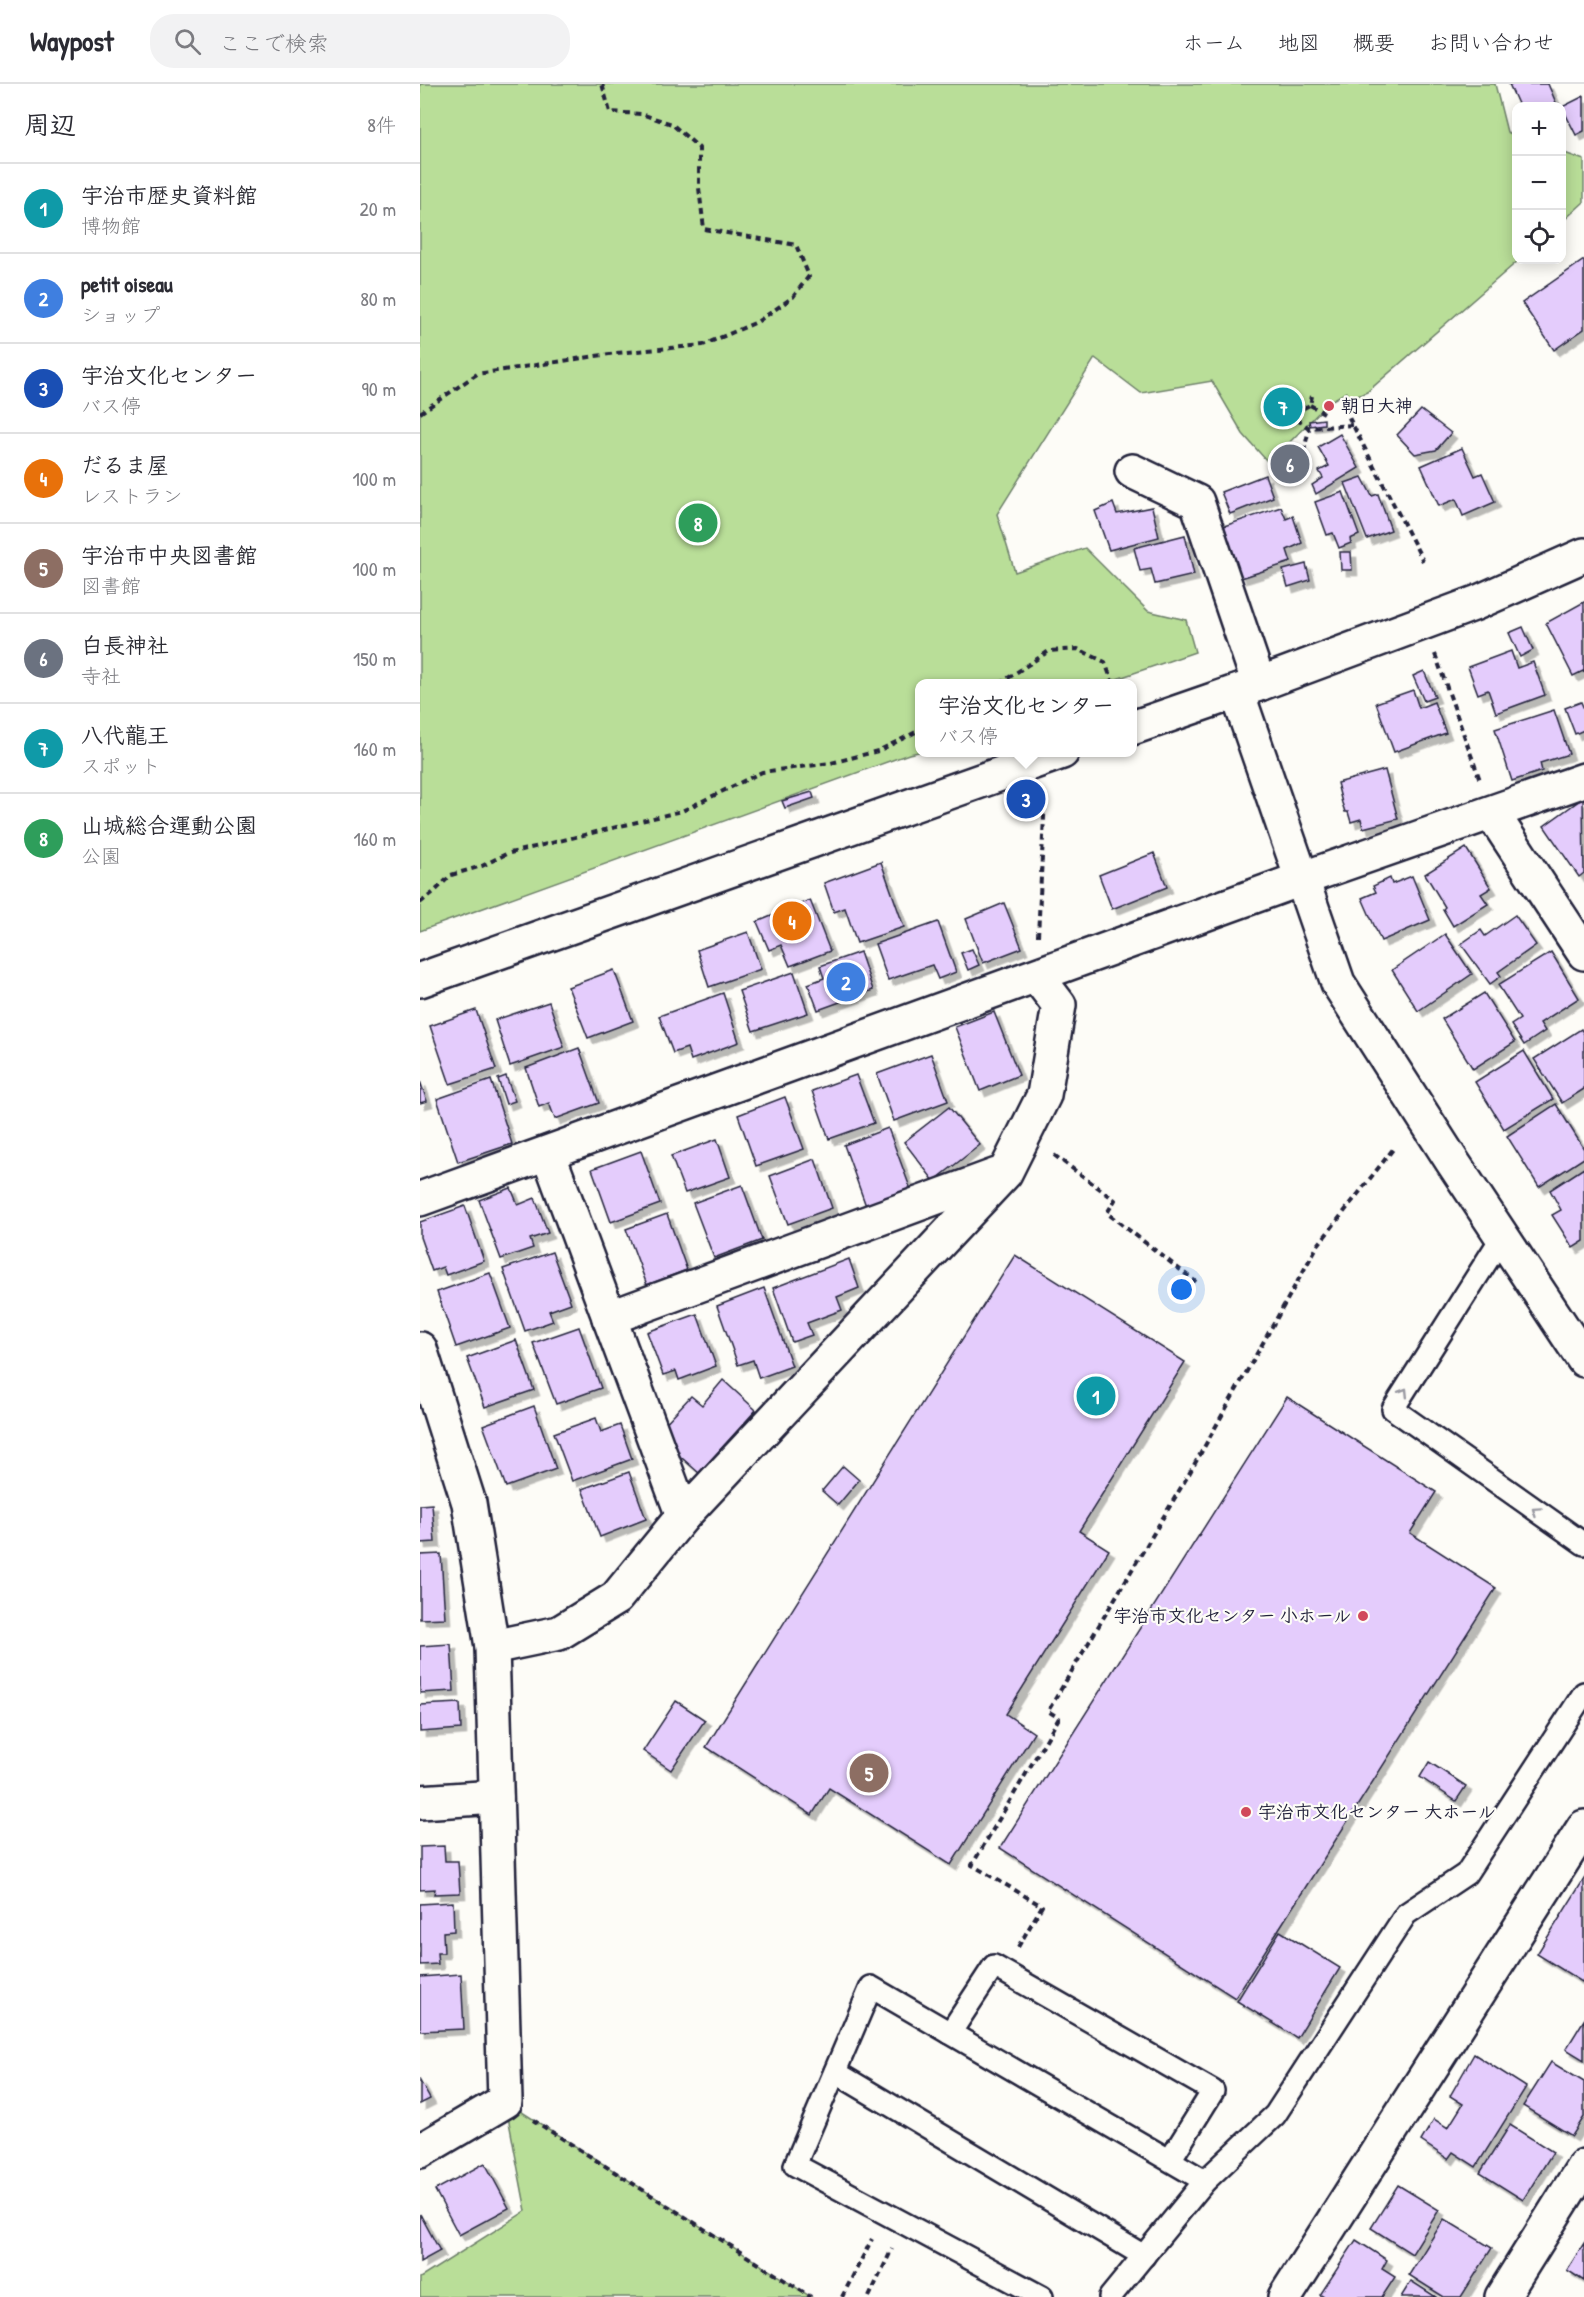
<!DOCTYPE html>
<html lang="ja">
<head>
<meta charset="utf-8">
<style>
	:root { --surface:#fff; --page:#f2f2f3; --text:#2b2b33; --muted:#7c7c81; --line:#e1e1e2; --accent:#7c3aed }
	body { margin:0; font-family:"Patrick Hand","Klee One",sans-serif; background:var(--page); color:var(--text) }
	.controls { position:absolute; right:18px; top:18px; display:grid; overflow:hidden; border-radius:12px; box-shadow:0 3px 15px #0003 }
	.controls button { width:54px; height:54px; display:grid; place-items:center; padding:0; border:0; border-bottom:2px solid var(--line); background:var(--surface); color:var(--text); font:30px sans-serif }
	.you { position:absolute; left:762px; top:1206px; width:21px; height:21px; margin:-15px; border:4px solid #fff; border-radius:50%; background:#1a73e8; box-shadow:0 0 0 9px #1a73e833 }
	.badge { display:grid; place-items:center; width:39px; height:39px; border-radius:50%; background:var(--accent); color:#fff; font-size:20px; font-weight:700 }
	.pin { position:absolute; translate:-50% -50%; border:3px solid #fff; box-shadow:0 2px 6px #0006 }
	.popup { position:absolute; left:495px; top:595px; width:222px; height:78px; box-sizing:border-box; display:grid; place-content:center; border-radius:12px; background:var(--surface); filter:drop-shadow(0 2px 4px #0005); font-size:20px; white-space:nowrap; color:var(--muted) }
	.popup b { font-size:22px; color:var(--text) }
	.popup::after { content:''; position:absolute; left:50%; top:100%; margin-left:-12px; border:12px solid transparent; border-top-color:var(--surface) }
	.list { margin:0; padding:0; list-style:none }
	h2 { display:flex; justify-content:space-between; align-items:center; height:78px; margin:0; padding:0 24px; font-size:26px }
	h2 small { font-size:20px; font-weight:400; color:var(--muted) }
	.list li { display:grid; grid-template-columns:39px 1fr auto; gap:18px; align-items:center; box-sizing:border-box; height:90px; padding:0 24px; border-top:2px solid var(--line) }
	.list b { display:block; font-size:22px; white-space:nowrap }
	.list p { margin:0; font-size:20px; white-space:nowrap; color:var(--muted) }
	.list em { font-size:20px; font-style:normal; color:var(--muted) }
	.icon { flex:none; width:33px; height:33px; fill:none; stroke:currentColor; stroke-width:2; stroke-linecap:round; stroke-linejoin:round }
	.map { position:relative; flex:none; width:1164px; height:2213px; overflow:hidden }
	header { display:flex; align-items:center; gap:36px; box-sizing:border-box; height:84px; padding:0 30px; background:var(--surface); border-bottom:2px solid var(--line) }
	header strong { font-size:28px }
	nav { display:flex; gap:33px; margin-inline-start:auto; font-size:21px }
	.search { width:420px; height:54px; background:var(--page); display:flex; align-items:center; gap:15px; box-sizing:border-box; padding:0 21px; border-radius:24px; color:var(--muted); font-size:22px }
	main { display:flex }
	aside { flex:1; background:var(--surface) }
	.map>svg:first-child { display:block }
	.green { fill:#b9de98; stroke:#6e806a; stroke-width:1.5 }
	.building { fill:#e4ccfc; stroke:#22223b; stroke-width:1.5; filter:url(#shadow) }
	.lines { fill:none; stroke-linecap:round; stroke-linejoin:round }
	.service-casing { stroke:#22223b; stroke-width:26 }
	.minor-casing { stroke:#22223b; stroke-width:38 }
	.tertiary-casing { stroke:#22223b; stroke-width:38 }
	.path { stroke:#22223b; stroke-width:4; stroke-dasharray:6 4.5; stroke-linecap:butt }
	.service { stroke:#fdfcf7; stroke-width:21 }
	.minor { stroke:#fdfcf7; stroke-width:33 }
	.tertiary { stroke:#fdfcf7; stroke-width:33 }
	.tree { fill:#9da39f }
	.oneway { stroke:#9a9aa2 }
	.poi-dot { fill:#d1495b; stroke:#fdfcf7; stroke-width:2 }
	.labels { text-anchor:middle; stroke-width:4.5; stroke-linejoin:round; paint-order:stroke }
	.poi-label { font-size:18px; font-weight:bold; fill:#22223b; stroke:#fdfcf7; text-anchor:start }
</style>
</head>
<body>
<header>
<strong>Waypost</strong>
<div class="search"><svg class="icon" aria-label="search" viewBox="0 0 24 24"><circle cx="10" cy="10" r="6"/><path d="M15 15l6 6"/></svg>ここで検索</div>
<nav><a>ホーム</a><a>地図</a><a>概要</a><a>お問い合わせ</a></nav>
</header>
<main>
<aside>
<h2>周辺<small>8件</small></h2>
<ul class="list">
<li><span class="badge" style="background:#0f9aa8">1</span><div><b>宇治市歴史資料館</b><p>博物館</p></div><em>20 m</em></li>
<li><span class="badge" style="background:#3f7fe0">2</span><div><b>petit oiseau</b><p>ショップ</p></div><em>80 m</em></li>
<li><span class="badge" style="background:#1a4fb4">3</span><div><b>宇治文化センター</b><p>バス停</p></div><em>90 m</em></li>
<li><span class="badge" style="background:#e8710a">4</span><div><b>だるま屋</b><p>レストラン</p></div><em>100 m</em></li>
<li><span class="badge" style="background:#8d6e63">5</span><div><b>宇治市中央図書館</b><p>図書館</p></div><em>100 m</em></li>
<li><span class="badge" style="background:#6b7280">6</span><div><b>白長神社</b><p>寺社</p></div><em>150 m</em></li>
<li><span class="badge" style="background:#0f9aa8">7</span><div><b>八代龍王</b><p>スポット</p></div><em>160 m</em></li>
<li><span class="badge" style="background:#2e9e5b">8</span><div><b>山城総合運動公園</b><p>公園</p></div><em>160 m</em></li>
</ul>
</aside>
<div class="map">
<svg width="1164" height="2213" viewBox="0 0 1164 2213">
	<defs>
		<filter id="shadow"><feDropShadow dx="5.5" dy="5.5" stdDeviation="0" flood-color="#0004"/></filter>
	</defs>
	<rect width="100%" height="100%" fill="#fdfcf7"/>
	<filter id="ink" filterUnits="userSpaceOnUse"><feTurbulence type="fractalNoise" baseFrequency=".0167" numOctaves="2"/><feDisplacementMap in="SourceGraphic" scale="12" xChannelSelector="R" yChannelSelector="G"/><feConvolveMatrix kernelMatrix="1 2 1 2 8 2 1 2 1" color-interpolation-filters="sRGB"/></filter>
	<g filter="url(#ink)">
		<g class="green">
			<polygon points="0,0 1075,0 1087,48 1096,52 1096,176 1099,176 947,308 930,315 926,308 909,318 864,364 854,385 823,350 792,297 721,309 675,274 577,430 595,488 665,464 728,527 766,536 775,568 685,599 500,600 499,668 489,670 0,847"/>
			<polygon points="1142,68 1164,76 1164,118 1142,138"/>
			<polygon points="85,2017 105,2030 391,2213 0,2213 0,2194 106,2127"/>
		</g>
		<g class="building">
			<polygon points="1089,0 1128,0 1137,21 1099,22"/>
			<polygon points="1164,12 1164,47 1156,51 1142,23"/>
			<polygon points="1164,176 1164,245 1134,266 1102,219"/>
			<polygon points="1001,326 1031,349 1016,366 995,370 977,351"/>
			<polygon points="904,335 904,340 890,342 889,337"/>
			<polygon points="920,350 939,384 896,410 892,401 903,394 899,387 909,382 898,363"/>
			<polygon points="1042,364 1055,392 1062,389 1075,418 1043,432 1036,415 1019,422 1001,382"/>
			<polygon points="845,391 853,413 810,430 801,408"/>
			<polygon points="942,393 952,412 958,410 971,446 947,455 925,399"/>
			<polygon points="923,408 939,451 930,455 931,459 919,464 913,449 907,451 895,418"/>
			<polygon points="693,419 697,430 732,423 739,453 689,466 675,427"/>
			<polygon points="861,423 866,435 873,432 882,459 867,466 871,478 821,494 804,442"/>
			<polygon points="765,451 774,491 735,500 731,485 720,487 714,464"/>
			<polygon points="920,468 931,468 932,486 921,486"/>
			<polygon points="886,480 890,496 868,503 863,486"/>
			<polygon points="1164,518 1164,589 1163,587 1153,592 1126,539"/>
			<polygon points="1103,543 1113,566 1100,573 1089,549"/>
			<polygon points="1091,567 1097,584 1113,578 1125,611 1076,629 1068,606 1058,610 1048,583"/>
			<polygon points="1004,587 1015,613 1004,617 993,592"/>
			<polygon points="993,606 999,624 1014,618 1026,649 974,668 956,619"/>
			<polygon points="1161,618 1164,625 1164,646 1155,650 1145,624"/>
			<polygon points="1134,626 1149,670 1120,679 1122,687 1092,697 1075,645"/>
			<polygon points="965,686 978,735 943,744 941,735 931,738 928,728 925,728 922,719 917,699"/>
			<polygon points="392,708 394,714 365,724 362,717"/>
			<polygon points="1163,714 1164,789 1159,793 1124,742"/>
			<polygon points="1046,764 1071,804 1061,810 1068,820 1033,842 1023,825 1025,823 1005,790"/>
			<polygon points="734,769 747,803 692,825 679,791"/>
			<polygon points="461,778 484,843 437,859 425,824 414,828 404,799"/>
			<polygon points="992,792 1010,836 961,857 942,814 956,808 953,802 970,794 972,800"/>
			<polygon points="390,816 410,867 370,882 361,861 349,866 337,838"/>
			<polygon points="584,819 602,864 563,879 546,835"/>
			<polygon points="1095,831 1116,861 1078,888 1081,892 1070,900 1041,860 1061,846 1065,852"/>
			<polygon points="518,838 536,888 518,895 512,881 468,896 455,860"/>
			<polygon points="328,848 341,885 289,903 277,866"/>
			<polygon points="1025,850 1052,890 998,927 972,886"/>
			<polygon points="552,865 559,881 548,886 541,869"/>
			<polygon points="440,868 453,906 398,926 388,900 404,894 400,882"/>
			<polygon points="1131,868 1159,914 1120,939 1125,947 1104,961 1091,941 1100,935 1078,901"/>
			<polygon points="194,886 213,937 168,954 148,903"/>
			<polygon points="374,888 388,929 333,947 319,907"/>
			<polygon points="303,909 319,958 271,976 267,964 253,969 239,932"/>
			<polygon points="1064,909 1095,958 1053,985 1022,935"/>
			<polygon points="129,918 144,963 90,982 75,936"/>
			<polygon points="56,926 76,985 30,1000 10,942"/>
			<polygon points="574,928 599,991 560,1007 535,943"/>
			<polygon points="1161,945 1164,950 1164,1005 1142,1019 1114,975"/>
			<polygon points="159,964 179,1019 135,1035 129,1019 119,1023 106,984"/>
			<polygon points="1104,967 1133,1015 1084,1045 1055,998"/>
			<polygon points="511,970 528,1017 474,1037 457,990"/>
			<polygon points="436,991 454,1039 409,1055 392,1007"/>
			<polygon points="86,992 95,1017 86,1020 78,995"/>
			<polygon points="71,996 92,1060 38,1078 17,1015"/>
			<polygon points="0,997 7,1017 0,1019"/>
			<polygon points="365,1013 384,1065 336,1082 318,1031"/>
			<polygon points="1136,1020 1164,1065 1164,1074 1119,1103 1087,1052"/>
			<polygon points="529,1023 560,1061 514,1097 484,1058"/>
			<polygon points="468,1044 491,1106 446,1122 424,1061"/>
			<polygon points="297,1055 310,1093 265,1109 251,1072"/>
			<polygon points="221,1067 240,1120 191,1138 172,1085"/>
			<polygon points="395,1075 412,1124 368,1140 350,1092"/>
			<polygon points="1164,1084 1164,1157 1153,1164 1132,1131 1141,1126 1130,1106"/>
			<polygon points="322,1101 342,1156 294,1174 273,1119"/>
			<polygon points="91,1104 98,1121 115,1114 128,1149 110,1155 113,1164 81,1175 59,1116"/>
			<polygon points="45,1122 64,1177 26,1191 23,1183 12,1187 0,1153 0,1138"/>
			<polygon points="247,1130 267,1186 227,1201 206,1145"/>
			<polygon points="132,1168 151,1219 129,1227 133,1237 105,1247 83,1185"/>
			<polygon points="595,1171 765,1278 659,1447 689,1466 586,1630 614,1649 531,1781 409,1704 392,1731 286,1663"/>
			<polygon points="429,1175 439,1204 417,1213 422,1226 387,1239 392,1251 372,1258 353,1204"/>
			<polygon points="70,1189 90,1244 36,1263 17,1208"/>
			<polygon points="344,1204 372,1282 339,1294 333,1276 318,1281 297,1222"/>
			<polygon points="277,1230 296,1282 259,1296 256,1287 243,1291 227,1248"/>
			<polygon points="159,1243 181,1304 136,1320 113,1259"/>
			<polygon points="96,1256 114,1306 65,1323 47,1274"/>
			<polygon points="303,1296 336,1326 279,1389 246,1360 252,1354 241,1344 271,1312 282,1321"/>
			<polygon points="867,1313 1016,1408 990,1449 1076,1504 815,1914 580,1764"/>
			<polygon points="114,1322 136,1385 86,1403 63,1341"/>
			<polygon points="176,1334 181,1348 200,1341 212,1375 152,1397 134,1349"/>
			<polygon points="423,1382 439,1396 418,1421 402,1407"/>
			<polygon points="209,1388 226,1435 180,1453 162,1405"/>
			<polygon points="12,1420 15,1458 0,1459 0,1421"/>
			<polygon points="21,1470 25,1534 0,1535 0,1471"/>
			<polygon points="31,1560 34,1607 0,1609 0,1562"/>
			<polygon points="256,1617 285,1636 251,1686 223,1667"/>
			<polygon points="40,1619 41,1645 0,1648 0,1621"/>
			<polygon points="1009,1678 1046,1702 1036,1717 1000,1693"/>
			<polygon points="24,1762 25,1777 38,1777 40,1809 14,1810 15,1805 0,1806 0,1763"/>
			<polygon points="1164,1795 1164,1895 1162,1898 1117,1870"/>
			<polygon points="33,1818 34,1847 23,1848 24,1869 17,1869 18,1880 0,1881 0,1820"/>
			<polygon points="860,1847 920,1884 877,1954 817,1917"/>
			<polygon points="41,1890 44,1945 0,1947 0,1893"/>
			<polygon points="1164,1936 1164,1976 1146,1965"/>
			<polygon points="1054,1970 1106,2003 1056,2083 1033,2068 1028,2075 1001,2057 1014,2035 1028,2044 1043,2020 1030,2012"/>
			<polygon points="1131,1978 1164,1998 1164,2033 1152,2052 1103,2022"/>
			<polygon points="0,1997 10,2015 0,2020"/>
			<polygon points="1090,2041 1133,2068 1103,2116 1060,2089"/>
			<polygon points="65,2079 89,2124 39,2151 15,2106"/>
			<polygon points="978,2101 1019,2126 992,2170 951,2144"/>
			<polygon points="0,2130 20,2167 0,2178"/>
			<polygon points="1024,2135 1072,2164 1041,2213 1024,2213 989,2191"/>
			<polygon points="936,2156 967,2176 962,2185 975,2193 962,2213 904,2213 900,2211"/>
			<polygon points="1164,2159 1164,2197 1147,2186"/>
			<polygon points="991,2197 1016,2213 981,2213"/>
		</g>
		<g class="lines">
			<g class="service-casing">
				<g id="service">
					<polyline points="1082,1153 973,1325 1164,1460"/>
					<polyline points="530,1949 574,1882 793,2007 750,2076"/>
					<polyline points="415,1988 724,2172"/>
					<polyline points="622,2213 375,2081 451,1903 785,2097"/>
					<polyline points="690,2213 785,2097 855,2031 986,1830 1046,1790 1164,1609"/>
				</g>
			</g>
			<g class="minor-casing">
				<g id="minor">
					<polyline points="712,387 777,418 839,600"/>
					<polyline points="1072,729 1164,869"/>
					<polyline points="128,1069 263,1432"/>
					<polyline points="0,1115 881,795 1164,696"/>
					<polyline points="189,1234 577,1091"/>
					<polyline points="0,1265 49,1419 72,1563 85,2017 0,2067"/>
					<polyline points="72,1563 139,1549 196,1514 263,1432 585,1089 624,1011 639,921 617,892"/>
					<polyline points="0,1718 76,1713"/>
					<polyline points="865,2213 1164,1743"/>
					<polyline points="1082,2213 1164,2082"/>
				</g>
			</g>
			<g class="tertiary-casing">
				<g id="tertiary">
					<polyline points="817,608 918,899 1032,1077 1164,1276"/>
					<polyline points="712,644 839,600 1056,519 1164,471"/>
					<polyline points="0,896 642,668"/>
				</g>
			</g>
			<g class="path">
				<polyline points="892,312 890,321 876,328 866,327 864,331 876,335 889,344 932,341"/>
				<polyline points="890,321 904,329"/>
				<polyline points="924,324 1003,477"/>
				<polyline points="0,329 57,290 196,269 283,261 337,238 373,213 389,192 376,161 284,145 279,104 279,64 252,40 221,30 190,28 182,0"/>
				<polyline points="875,374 884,367 889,345"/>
				<polyline points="1015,570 1060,696"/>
				<polyline points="579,600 629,567 658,565 685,578 693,600"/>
				<polyline points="0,819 15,807 31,791 62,782 86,770 262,727 342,688 411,679 458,667 500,646"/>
				<polyline points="618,852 625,713"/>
				<polyline points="634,1071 695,1116 687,1129 776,1198"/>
				<polyline points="598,1863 622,1822 552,1781 639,1634 628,1627 769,1390 898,1161 974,1064"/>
				<polyline points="113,2036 391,2213"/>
				<polyline points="422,2213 452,2155"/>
				<polyline points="449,2213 472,2165"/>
			</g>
			<use href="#service" class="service"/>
			<use href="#minor" class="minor"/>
			<use href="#tertiary" class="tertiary"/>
		</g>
		<circle class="tree" cx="882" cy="379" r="9"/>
		<defs><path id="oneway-chevron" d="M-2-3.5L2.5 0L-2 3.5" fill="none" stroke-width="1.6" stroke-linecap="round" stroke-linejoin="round" transform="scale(1.5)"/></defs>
		<g class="oneway">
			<use href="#oneway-chevron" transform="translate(984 1308) rotate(-58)"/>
			<use href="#oneway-chevron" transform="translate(1116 1427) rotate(-145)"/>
		</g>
	</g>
	<g class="poi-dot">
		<circle cx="909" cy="322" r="6"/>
		<circle cx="943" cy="1532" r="6"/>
		<circle cx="826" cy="1728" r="6"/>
	</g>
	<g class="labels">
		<g class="poi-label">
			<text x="921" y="328">朝日大神</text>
			<text x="931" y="1538" text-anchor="end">宇治市文化センター 小ホール</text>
			<text x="838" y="1734">宇治市文化センター 大ホール</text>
		</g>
	</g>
</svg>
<div class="controls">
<button>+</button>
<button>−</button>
<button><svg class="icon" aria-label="locate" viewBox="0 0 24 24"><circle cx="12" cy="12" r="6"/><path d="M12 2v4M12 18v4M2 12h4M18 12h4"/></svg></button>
</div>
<div class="you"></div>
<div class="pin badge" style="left:676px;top:1312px;background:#0f9aa8">1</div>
<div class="pin badge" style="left:426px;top:898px;background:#3f7fe0">2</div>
<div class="pin badge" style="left:606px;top:715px;background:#1a4fb4">3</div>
<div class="popup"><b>宇治文化センター</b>バス停</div>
<div class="pin badge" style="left:372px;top:837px;background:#e8710a">4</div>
<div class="pin badge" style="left:449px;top:1689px;background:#8d6e63">5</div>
<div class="pin badge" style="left:870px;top:380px;background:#6b7280">6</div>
<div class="pin badge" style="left:863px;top:323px;background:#0f9aa8">7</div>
<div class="pin badge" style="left:278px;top:439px;background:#2e9e5b">8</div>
</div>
</main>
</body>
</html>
